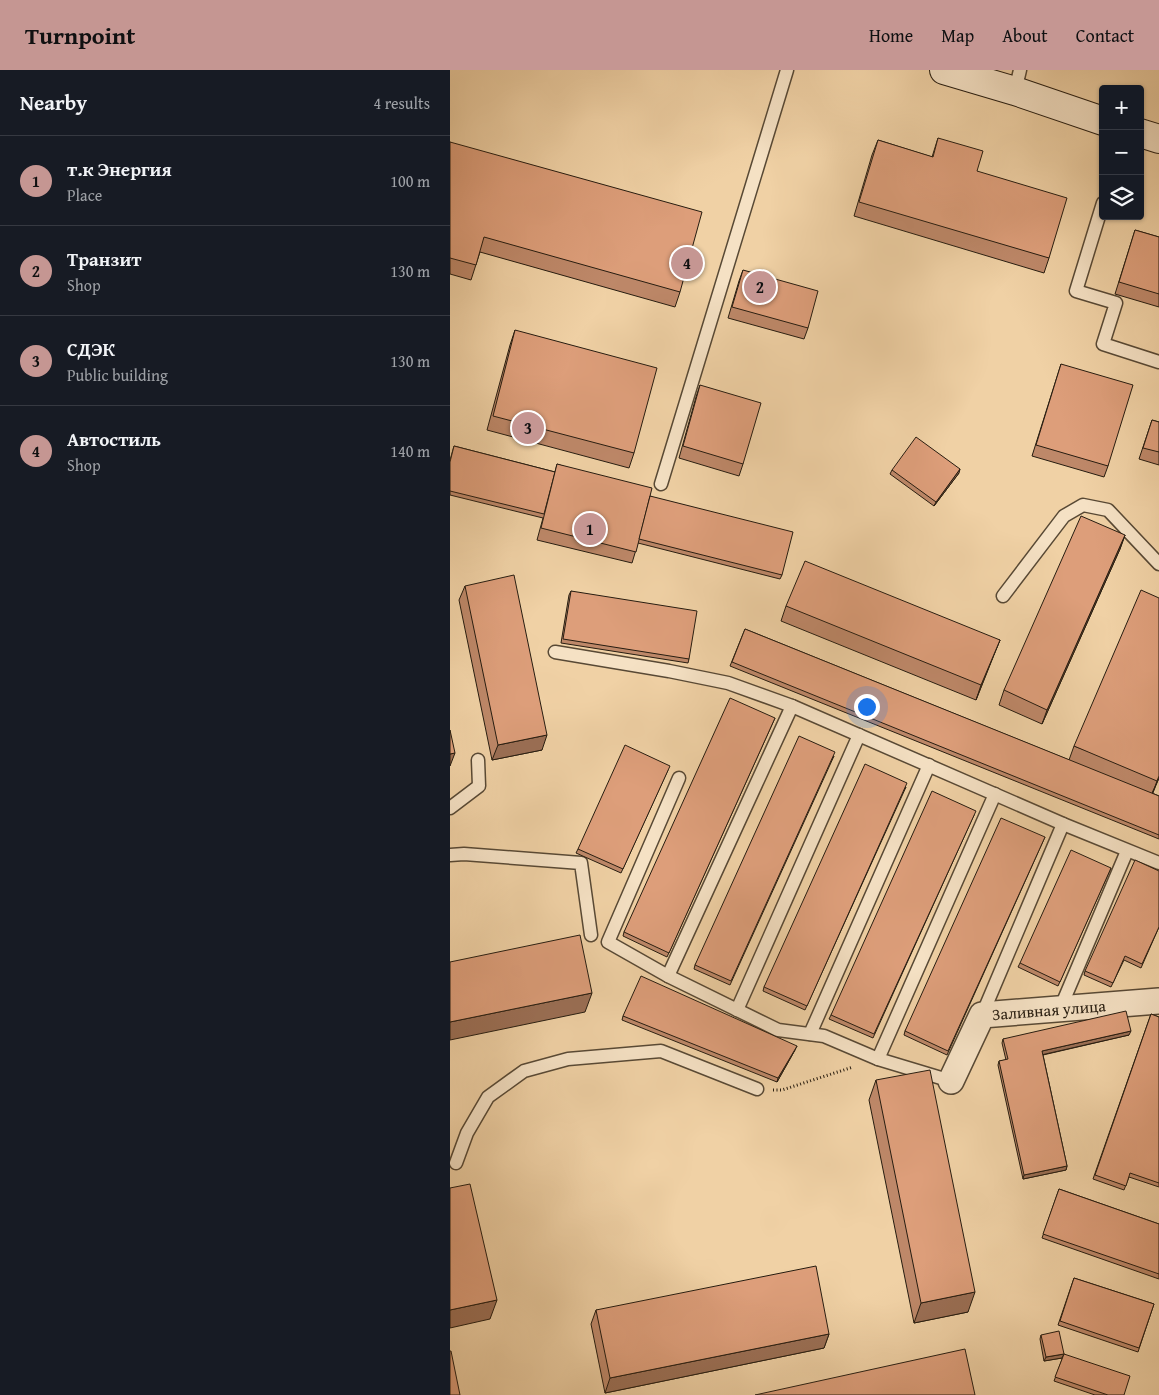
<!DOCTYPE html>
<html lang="en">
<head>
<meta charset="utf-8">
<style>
	:root { --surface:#171b24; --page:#242831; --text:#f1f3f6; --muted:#9ea1a6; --line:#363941; --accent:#c59692 }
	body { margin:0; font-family:"Gentium Book Plus",serif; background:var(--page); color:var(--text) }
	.controls { position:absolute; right:15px; top:15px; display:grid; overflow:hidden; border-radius:5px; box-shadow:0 1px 4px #0004 }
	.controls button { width:45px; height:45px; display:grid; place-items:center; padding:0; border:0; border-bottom:1px solid var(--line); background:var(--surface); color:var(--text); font:25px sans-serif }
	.you { position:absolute; left:416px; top:636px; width:18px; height:18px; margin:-12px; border:4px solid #fff; border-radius:50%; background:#1a73e8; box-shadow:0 0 0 8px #1a73e833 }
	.badge { display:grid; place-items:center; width:32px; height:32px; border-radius:50%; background:var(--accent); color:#111; font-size:16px; font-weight:700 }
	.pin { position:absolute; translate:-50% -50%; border:2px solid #fff; box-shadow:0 1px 5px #0006 }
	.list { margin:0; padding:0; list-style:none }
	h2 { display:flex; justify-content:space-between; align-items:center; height:65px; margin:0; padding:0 20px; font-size:21px }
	h2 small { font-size:16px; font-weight:400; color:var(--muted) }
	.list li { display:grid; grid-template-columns:32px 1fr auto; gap:15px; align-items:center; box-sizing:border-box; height:90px; padding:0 20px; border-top:1px solid var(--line) }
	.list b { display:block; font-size:19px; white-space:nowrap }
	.list p { margin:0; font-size:16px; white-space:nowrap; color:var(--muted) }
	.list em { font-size:16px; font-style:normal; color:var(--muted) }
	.icon { flex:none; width:28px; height:28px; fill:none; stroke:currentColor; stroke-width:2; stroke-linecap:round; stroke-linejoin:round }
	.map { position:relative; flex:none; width:709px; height:1325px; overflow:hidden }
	header { display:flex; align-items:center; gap:30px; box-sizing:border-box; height:70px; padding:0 25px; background:var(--accent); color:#111 }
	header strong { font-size:24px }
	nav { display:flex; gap:28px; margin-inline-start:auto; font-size:18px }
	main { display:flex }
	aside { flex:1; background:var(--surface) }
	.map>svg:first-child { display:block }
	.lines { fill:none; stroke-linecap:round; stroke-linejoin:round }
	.service-casing { stroke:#584935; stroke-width:15 }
	.minor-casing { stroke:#584935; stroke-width:28 }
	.secondary-casing { stroke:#261c10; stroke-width:30 }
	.path { stroke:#261c10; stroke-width:3; stroke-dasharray:1 2.5; stroke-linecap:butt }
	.service { stroke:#f5e1c4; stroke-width:12 }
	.minor { stroke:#f5e1c4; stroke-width:25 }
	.secondary { stroke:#f5e1c4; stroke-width:28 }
	.wall { fill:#be8869; stroke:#261c10 }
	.shaded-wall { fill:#9b6f55; stroke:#261c10 }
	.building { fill:#dd9e7a; stroke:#261c10 }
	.labels { text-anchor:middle; stroke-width:4; stroke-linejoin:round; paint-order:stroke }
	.street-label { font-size:16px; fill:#261c10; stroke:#f5e1c4 }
</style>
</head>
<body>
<header>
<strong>Turnpoint</strong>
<nav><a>Home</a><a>Map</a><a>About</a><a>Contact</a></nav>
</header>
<main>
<aside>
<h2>Nearby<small>4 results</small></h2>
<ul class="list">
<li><span class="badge">1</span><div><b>т.к Энергия</b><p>Place</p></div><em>100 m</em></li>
<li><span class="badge">2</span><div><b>Транзит</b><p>Shop</p></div><em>130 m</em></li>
<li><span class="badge">3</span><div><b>СДЭК</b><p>Public building</p></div><em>130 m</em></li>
<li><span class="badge">4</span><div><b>Автостиль</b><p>Shop</p></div><em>140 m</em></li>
</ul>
</aside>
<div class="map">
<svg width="709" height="1325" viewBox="0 0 709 1325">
	<rect width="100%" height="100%" fill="#f0d1a5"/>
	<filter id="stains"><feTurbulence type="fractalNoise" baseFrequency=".004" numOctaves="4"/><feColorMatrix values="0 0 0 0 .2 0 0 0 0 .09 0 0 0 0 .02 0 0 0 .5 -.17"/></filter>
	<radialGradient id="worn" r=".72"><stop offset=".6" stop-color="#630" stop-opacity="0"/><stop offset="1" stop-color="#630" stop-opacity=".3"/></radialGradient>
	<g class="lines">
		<g class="service-casing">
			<g id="service">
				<polyline points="565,21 570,0"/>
				<polyline points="653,133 626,221 666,233 653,274 709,292"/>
				<polyline points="211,414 337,0"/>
				<polyline points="553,526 614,446 633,435 658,440 709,494"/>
				<polyline points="105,582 219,601 278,613 342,636 613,754 709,793"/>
				<polyline points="342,636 218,906 328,960 374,966 428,989 501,1011"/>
				<polyline points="0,738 29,716 28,690"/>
				<polyline points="0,785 14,784 131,793 141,865"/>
				<polyline points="218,906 158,872 229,708"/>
				<polyline points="610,939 677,781"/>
				<polyline points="287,940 409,665"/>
				<polyline points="532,945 613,754"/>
				<polyline points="360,964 479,695"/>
				<polyline points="428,989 545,724"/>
				<polyline points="6,1093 17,1063 38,1027 74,1001 118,989 211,981 307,1019"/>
			</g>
		</g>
		<g class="minor-casing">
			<g id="minor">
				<path id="s1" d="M501 1011 532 945 709 931"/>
			</g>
		</g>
		<g class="secondary-casing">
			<g id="secondary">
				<polyline points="494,0 565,21 653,51"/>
				<polyline points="690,63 709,69"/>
			</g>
		</g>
		<polyline class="path" points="323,1020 332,1020 403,997"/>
		<use href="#service" class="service"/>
		<use href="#minor" class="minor"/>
		<use href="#secondary" class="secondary"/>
	</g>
	<g class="wall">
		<polygon points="488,68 527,101 599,188 594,203 404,146 422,85 428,70 482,87"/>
		<polygon points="0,72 230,222 225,237 30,182 21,210 0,204"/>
		<polygon points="685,160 709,167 709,237 665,224"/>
		<polygon points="293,200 358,258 354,269 278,248 289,211"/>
		<polygon points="65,260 184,383 179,398 37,360 60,275"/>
		<polygon points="611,294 658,396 654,407 582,386"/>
		<polygon points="250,315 293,394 289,406 229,388 246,327"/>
		<polygon points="702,350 709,352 709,395 689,389"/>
		<polygon points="4,376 105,402 107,394 200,426 332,505 330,509 188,473 182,493 87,470 93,448 0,425 0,390"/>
		<polygon points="442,400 509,403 484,436 440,404"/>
		<polygon points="675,465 670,479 592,654 549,635 554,620"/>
		<polygon points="15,516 92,680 42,690 9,530"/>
		<polygon points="121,521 239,589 238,593 111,573 119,525"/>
		<polygon points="336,536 550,570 526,630 331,551"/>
		<polygon points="295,559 619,690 624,676 709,708 702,723 709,726 709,769 280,596"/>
		<polygon points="325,648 217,887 173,866 174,862"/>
		<polygon points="384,686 280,915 244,899 245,895"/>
		<polygon points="218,700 171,803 126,783 128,779"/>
		<polygon points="456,717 355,940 313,921 314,917"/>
		<polygon points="524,745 423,968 379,949 381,945"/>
		<polygon points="595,767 497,985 454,965 455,961"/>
		<polygon points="661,798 608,916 568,897 570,893"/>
		<polygon points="709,857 691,898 674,890 661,917 634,905 635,901"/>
		<polygon points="701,944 709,947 709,1117 679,1107 674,1120 643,1109"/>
		<polygon points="173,946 345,980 327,1012 172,950"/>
		<polygon points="679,965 593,985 617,1096 616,1100 573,1109 548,995 549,991 556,990 552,973 553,969"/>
		<polygon points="426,1010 518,1242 464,1253 419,1030"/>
		<polygon points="609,1119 709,1154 709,1209 592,1168"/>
		<polygon points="624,1208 704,1234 688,1282 608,1255"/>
		<polygon points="146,1240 379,1264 374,1278 155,1323 141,1254"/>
		<polygon points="591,1265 612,1288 594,1291 590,1269"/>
		<polygon points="614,1284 674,1325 645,1325 604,1311"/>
	</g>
	<g class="shaded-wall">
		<polygon points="510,399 509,403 484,436 486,432"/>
		<polygon points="675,465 670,479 592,654 597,640"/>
		<polygon points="550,570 544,584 526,630 531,615"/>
		<polygon points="97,665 92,680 42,690 48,675"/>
		<polygon points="5,683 0,696 0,684"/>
		<polygon points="709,706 709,708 702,725 707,711"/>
		<polygon points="142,923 135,942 0,970 0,952"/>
		<polygon points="681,961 679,965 591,985 592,981"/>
		<polygon points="347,976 345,980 327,1012 328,1008"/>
		<polygon points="617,1096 616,1100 573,1109 574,1105"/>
		<polygon points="525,1222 518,1242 464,1253 471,1233"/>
		<polygon points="47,1230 40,1249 0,1258 0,1240"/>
		<polygon points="379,1264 374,1278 155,1323 160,1308"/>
		<polygon points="614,1284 612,1288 594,1291 596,1287"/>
	</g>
	<g class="building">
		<polygon points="488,68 533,81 527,101 617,128 599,188 409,132 428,70 483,87"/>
		<polygon points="0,72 252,142 230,222 34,167 26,195 0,188"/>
		<polygon points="685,160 709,167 709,224 669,212"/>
		<polygon points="293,200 368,221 358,258 282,237"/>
		<polygon points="65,260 207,298 184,383 43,346"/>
		<polygon points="611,294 683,315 658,396 586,375"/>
		<polygon points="250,315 311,333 293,394 233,376"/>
		<polygon points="702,350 709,352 709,382 693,378"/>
		<polygon points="466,367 510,399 486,432 442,400"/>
		<polygon points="4,376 105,402 94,444 0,421 0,392"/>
		<polygon points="107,394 202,418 186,482 91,458"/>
		<polygon points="200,426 343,462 332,505 189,469"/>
		<polygon points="631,446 675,465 597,640 554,620"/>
		<polygon points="355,491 550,570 531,615 336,536"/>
		<polygon points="64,505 97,665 48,675 15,516"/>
		<polygon points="691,520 709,528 709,706 707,711 624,676"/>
		<polygon points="121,521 247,541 239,589 113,569"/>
		<polygon points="295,559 709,726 709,765 282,592"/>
		<polygon points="280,628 325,648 219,883 174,862"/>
		<polygon points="0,660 5,683 0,684"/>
		<polygon points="349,666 385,682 281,911 245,895"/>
		<polygon points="175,675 220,696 173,799 128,779"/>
		<polygon points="415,694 457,713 357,936 314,917"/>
		<polygon points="482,721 526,741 424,964 381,945"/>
		<polygon points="551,748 595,767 498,981 455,961"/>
		<polygon points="621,780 661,798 610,912 570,893"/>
		<polygon points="685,790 709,801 709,857 692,894 675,886 663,913 635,901"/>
		<polygon points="130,865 142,923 0,952 0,892"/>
		<polygon points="191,906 347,976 328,1008 173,946"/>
		<polygon points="676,941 681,961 592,981 617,1096 574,1105 549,991 558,989 553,969"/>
		<polygon points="701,944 709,947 709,1113 680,1103 676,1116 645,1105"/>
		<polygon points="480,1000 525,1222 471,1233 426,1010"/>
		<polygon points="20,1114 47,1230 0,1240 0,1118"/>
		<polygon points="609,1119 709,1154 709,1204 593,1164"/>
		<polygon points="366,1196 379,1264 160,1308 146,1240"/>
		<polygon points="624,1208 704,1234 689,1278 610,1251"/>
		<polygon points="609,1261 614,1284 596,1287 591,1265"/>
		<polygon points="515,1279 525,1325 305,1325"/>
		<polygon points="0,1281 1,1281 10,1325 0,1325"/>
		<polygon points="614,1284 680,1306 674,1325 658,1325 605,1307"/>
	</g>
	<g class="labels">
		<g class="street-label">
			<text dy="6" stroke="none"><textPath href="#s1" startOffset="140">Заливная улица</textPath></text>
		</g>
	</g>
	<rect width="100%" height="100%" filter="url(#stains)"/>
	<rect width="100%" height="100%" fill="url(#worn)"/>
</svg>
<div class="controls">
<button>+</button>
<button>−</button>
<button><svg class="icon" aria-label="layers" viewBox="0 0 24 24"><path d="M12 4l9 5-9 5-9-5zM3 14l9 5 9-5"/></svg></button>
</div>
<div class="you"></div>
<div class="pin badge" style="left:140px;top:459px">1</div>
<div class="pin badge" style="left:310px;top:217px">2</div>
<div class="pin badge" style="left:78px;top:358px">3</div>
<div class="pin badge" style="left:237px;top:193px">4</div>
</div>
</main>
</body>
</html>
